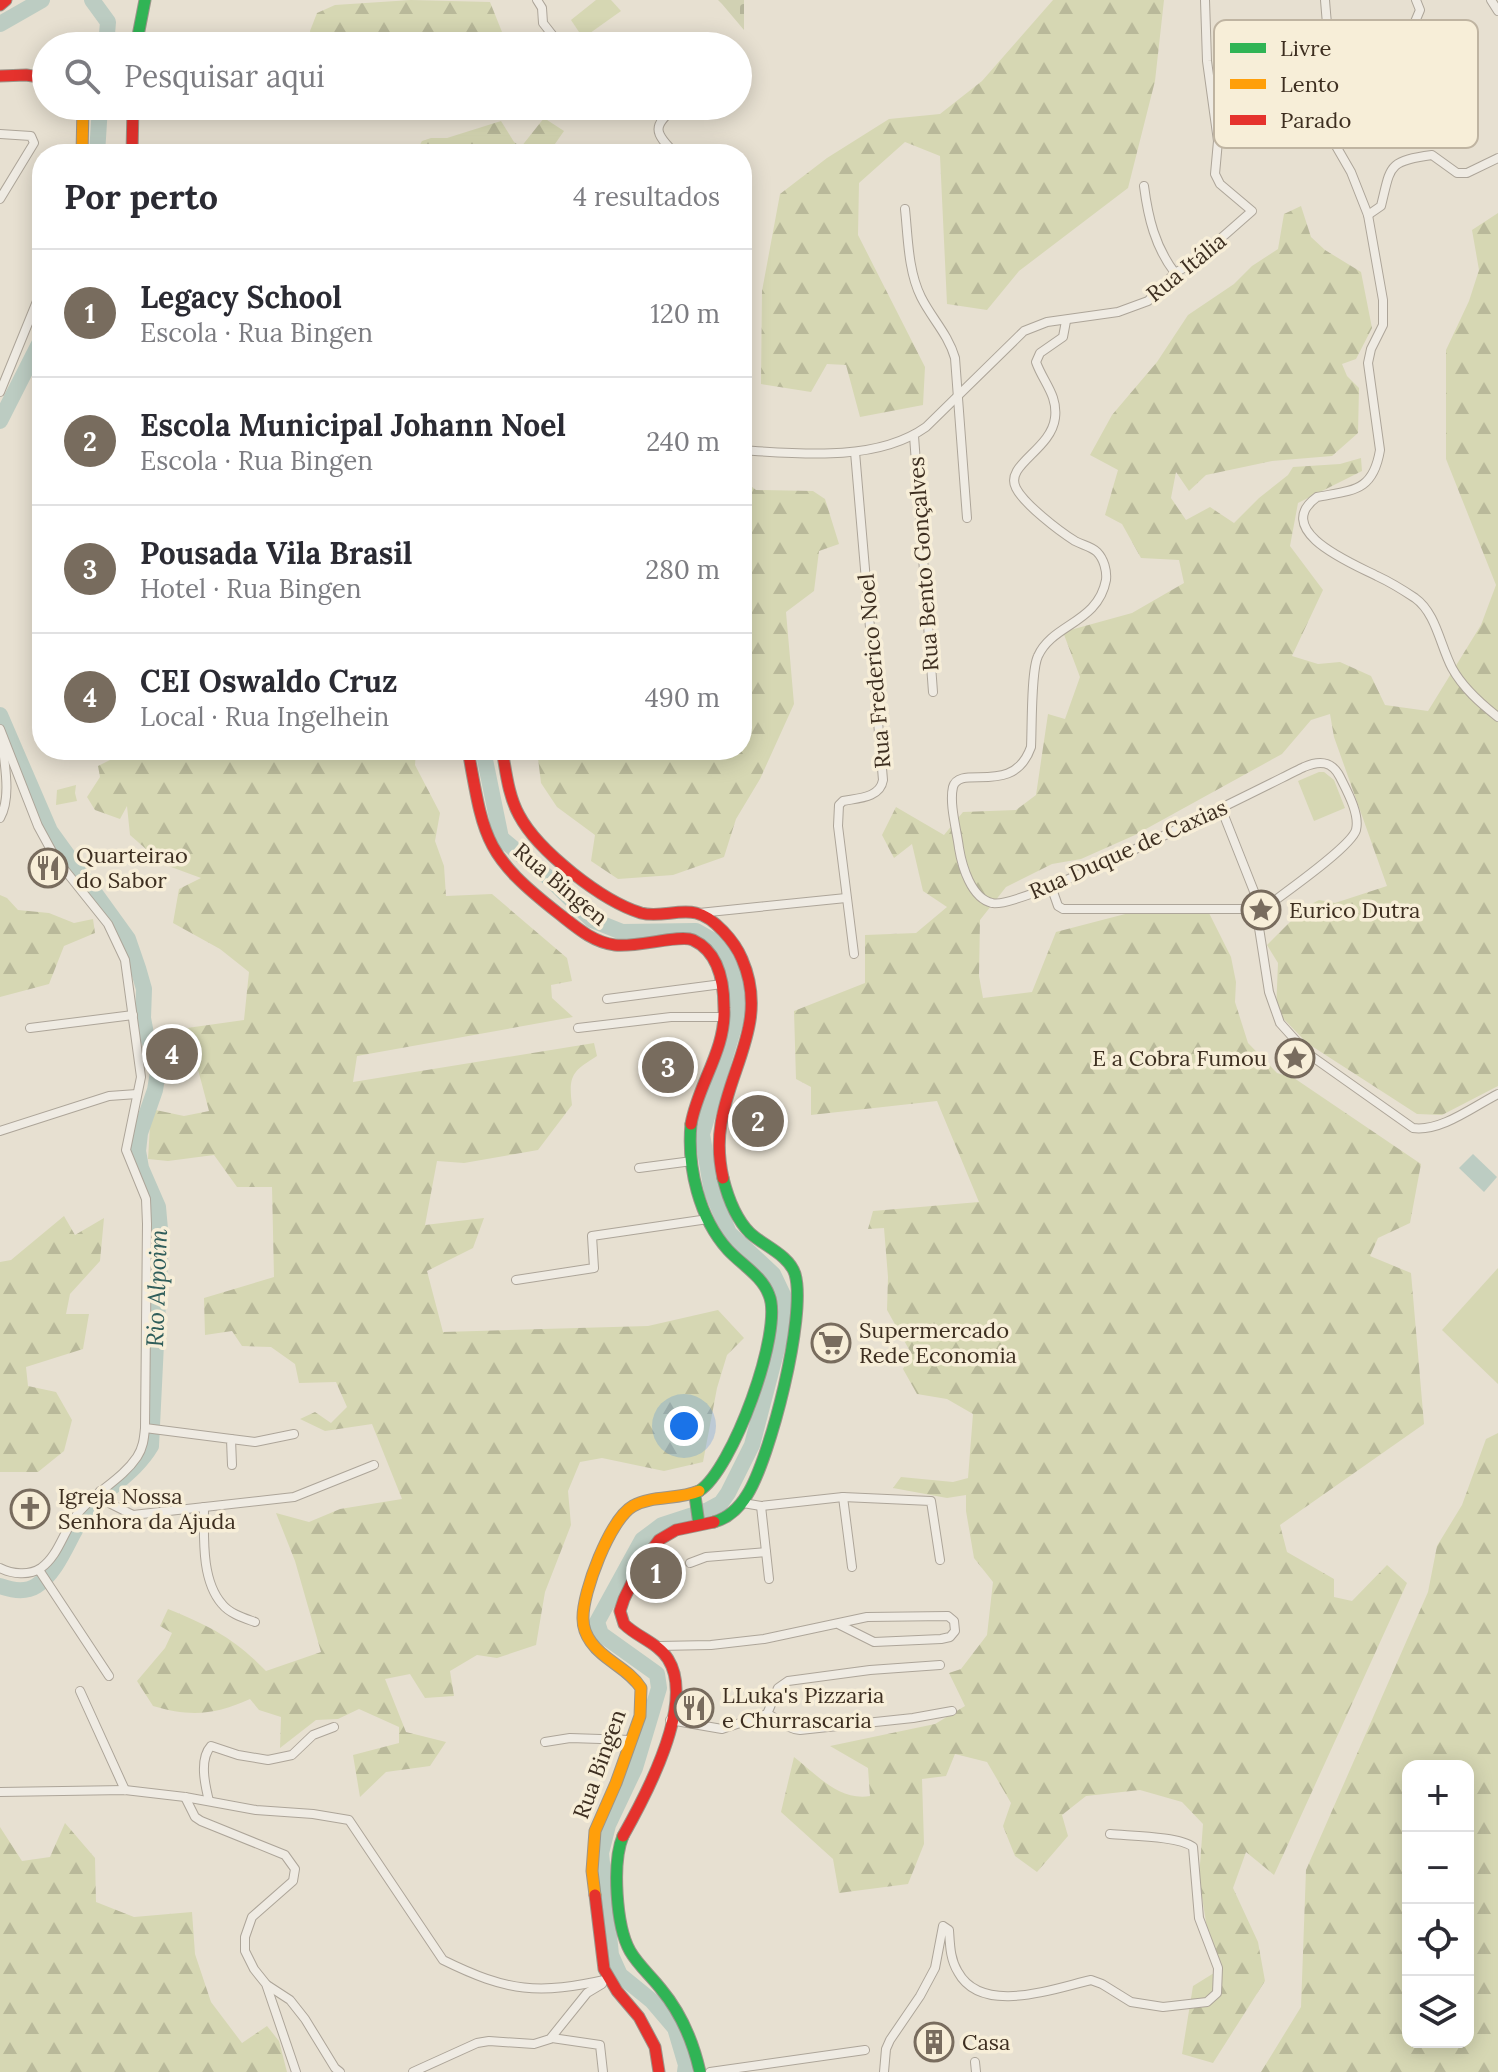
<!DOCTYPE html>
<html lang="pt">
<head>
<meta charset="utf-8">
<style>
	:root { --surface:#fff; --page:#f2f2f3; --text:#2b2b33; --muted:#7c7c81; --line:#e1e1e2; --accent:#786c5e }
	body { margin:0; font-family:Lora,serif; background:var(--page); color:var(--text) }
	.controls { position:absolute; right:24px; bottom:24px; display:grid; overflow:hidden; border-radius:16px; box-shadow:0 4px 20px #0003 }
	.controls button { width:72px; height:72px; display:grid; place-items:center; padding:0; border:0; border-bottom:2px solid var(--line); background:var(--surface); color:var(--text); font:40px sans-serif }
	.you { position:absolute; left:684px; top:1426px; width:28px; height:28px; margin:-20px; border:6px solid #fff; border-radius:50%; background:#1a73e8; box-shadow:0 0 0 12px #1a73e833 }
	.badge { display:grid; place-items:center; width:52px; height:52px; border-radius:50%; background:var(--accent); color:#fff; font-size:26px; font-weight:700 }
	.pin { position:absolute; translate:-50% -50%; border:4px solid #fff; box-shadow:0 2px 8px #0006 }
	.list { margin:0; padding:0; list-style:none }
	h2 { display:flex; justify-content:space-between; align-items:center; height:104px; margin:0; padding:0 32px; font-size:34px }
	h2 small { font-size:26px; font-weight:400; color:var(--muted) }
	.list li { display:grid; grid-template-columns:52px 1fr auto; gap:24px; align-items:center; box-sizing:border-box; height:128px; padding:0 32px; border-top:2px solid var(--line) }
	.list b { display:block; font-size:30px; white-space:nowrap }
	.list p { margin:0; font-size:26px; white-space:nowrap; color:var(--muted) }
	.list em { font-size:26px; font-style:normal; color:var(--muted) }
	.icon { flex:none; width:44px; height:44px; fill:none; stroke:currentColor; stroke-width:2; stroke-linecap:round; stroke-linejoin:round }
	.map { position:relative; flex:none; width:1498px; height:2072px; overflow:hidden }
	.search { position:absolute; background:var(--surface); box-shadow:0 4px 20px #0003; left:32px; top:32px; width:720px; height:88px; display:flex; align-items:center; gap:20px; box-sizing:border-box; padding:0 28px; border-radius:44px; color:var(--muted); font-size:30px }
	.panel { position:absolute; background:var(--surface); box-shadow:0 4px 20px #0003; left:32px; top:144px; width:720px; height:616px; border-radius:32px }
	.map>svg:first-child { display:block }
	.forest { fill:url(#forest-firs); fill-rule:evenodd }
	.cemetery { fill:url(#cemetery-stones) }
	.green { fill:#d6d7b3 }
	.water { fill:#bcccc2 }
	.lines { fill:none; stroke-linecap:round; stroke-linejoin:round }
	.river { stroke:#bcccc2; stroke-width:16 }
	.street-casing { stroke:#ada599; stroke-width:10 }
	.fast-casing { stroke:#9c958a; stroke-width:13 }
	.slow-casing { stroke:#9c958a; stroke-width:13 }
	.jam-casing { stroke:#9c958a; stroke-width:13 }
	.street { stroke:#efebe3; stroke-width:8 }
	.fast { stroke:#30b455; stroke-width:11 }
	.slow { stroke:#ff9f0a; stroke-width:11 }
	.jam { stroke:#e5322d; stroke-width:11 }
	.labels { text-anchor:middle; stroke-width:7; stroke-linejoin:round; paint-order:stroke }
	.street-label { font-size:22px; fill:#3d2e20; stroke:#f7eed8 }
	.poi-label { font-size:22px; fill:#3d2e20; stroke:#f7eed8; text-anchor:start }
	.water-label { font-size:24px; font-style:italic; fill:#2f5d5a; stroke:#f7eed8 }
	.key { fill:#f7eed8; stroke:#bfb4a1; stroke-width:2 }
	.key-label { font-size:22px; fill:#3d2e20 }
</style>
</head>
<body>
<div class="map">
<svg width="1498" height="2072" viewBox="0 0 1498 2072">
	<defs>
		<pattern id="forest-firs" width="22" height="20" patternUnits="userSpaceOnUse" patternTransform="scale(2)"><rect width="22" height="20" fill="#d6d7b3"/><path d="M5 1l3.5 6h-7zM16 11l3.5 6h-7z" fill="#b9b99a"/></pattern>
		<pattern id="cemetery-stones" width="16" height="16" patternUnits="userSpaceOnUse" patternTransform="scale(2)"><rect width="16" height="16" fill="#d1d1b3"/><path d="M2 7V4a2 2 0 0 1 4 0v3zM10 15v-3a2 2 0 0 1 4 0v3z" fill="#b4b49a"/></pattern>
	</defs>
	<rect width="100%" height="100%" fill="#e7e0d1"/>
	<g class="forest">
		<polygon points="411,0 490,2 506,42 504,46 312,46 310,31 317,13 335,5"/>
		<polygon points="1053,0 1164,0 1155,81 1128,188 1019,271 987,310 947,304 940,156 905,142 859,183 858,235 925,367 923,405 860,417 846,365 827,364 811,392 761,384 762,291 780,194 827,158 889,119 940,114 982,81"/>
		<polygon points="544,118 564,131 548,154 415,154 422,141 431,138 447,138 501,121 514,142 521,147"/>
		<path d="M1301 206 1311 237 1325 250 1361 272 1372 328 1356 359 1342 364 1347 376 1359 388 1358 433 1332 456 1272 461 1206 475 1189 491 1176 472 1171 498 1186 520 1210 507 1234 523 1259 498 1288 475 1293 467 1340 464 1361 458 1362 471 1298 503 1290 546 1323 590 1292 656 1318 664 1340 662 1371 676 1385 705 1428 711 1481 625 1496 585 1446 459V350L1469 301 1479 270 1472 230 1498 213V1086L1442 1115 1417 1114 1307 1043 1276 1011 1278 963 1267 945 1304 908 1319 900 1335 903 1387 886 1334 737 1330 714 1311 720 1282 754 1135 835 1081 859 1052 864 1006 887 980 920 979 976 983 998 1032 992 1056 932 1129 913H1209L1231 957 1236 982 1235 1002 1248 1043 1277 1073 1294 1078 1421 1164 1410 1223 1378 1238 1370 1256 1411 1273 1424 1424 1280 1525 1287 1552 1334 1579V1597L1352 1601 1387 1565 1407 1583 1274 1875 1246 1852 1233 1888 1258 1942 1265 1981 1213 2063 1182 2054 1193 1986 1214 1973 1199 1878 1203 1824 1182 1802 1140 1790 1086 1796 1062 1815 1068 1836 1037 1872 1015 1856 1003 1826 1011 1803 987 1762 955 1754 946 1776 922 1779 924 1844 908 1884 839 1893 833 1859 781 1812 794 1757C817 1775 839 1801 870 1796L868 1768 830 1746 935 1724 965 1706 949 1673 961 1669 987 1635 993 1582 974 1558 966 1511V1495L947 1498 893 1488 901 1477 953 1482 968 1478 973 1414 947 1399 917 1394 903 1369 911 1353 887 1310 888 1277 884 1228 868 1229 873 1211 979 1202 937 1101 811 1115V1087L796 1079 794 1011 865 983V935L916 933 947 907 923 891 912 844 894 858 882 835 896 807 944 835 963 812 1016 810 1036 795 1048 714 1065 719 1080 677 1063 632 1132 613 1184 583 1179 560 1141 558 1122 524 1105 515 1118 470 1090 455 1112 415 1157 362 1188 315 1234 284 1252 266 1278 249 1284 214Z"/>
		<polygon points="742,479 756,490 813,491 825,499 839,544 819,551 814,591 786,612 794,704 760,779 736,819 724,857 673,875 618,879 591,861 595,835 557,807 541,783 537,750 742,750"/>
		<path d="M107 750H416L415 765 440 813 435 841 444 866 446 896 492 894 567 958 572 981 551 985 552 998 573 1017 357 1056 353 1082 594 1043 597 1056C573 1071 568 1075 572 1105L538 1150 464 1163 437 1161 425 1225 484 1218 473 1248 427 1271 443 1332 648 1326 718 1310 744 1338 727 1355 717 1388 703 1462 664 1471 602 1458 580 1462 568 1491 571 1525 545 1592 536 1645 497 1658 477 1655 450 1671 454 1696 425 1698 410 1674 385 1679 406 1732 446 1742 430 1766 386 1772 360 1797 353 1755 399 1743V1727L359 1709 338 1719 316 1720 280 1748 281 1717 259 1710 250 1699C215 1715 190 1717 153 1706L137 1681 165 1648 172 1633 160 1626 168 1609C210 1626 234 1638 266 1671L321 1652 295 1561 276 1513 309 1522 340 1509 402 1499 372 1424 325 1431 300 1419 315 1412 331 1423 347 1407 336 1382 299 1383 295 1364 271 1347 242 1346 232 1331 205 1335 204 1298 274 1277 272 1187H237L214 1155 168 1161 148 1159 151 1109 184 1116 209 1111 187 1028 244 1020 249 972 220 949 173 923 179 889 201 878 163 864 130 835 127 806 120 819 95 810 87 797 100 777 98 766 110 760Z"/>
		<polygon points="0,895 7,898 18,910 49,913 74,923 93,919 95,933 64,946 49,984 0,997"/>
		<polygon points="64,1216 75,1235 104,1218 100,1261 70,1294 66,1314 89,1314 83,1349 26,1367 28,1386 56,1392 72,1420 64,1451 38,1472 0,1472 0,1262 11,1260"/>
		<path d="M1498 1433V2072H1261L1301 2007 1306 1870 1428 1592 1437 1546 1462 1505 1486 1439ZM1408 1766H1468V2042H1408Z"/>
		<polygon points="65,1823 95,1858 96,1902 134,1917 192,1912 195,1954 211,2002 242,2043 267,2026 279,2041 287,2072 0,2072 0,1827 22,1861 50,1857"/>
	</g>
	<polygon class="cemetery" points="718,0 744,0 744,30 722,4"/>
	<g class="green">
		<polygon points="596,0 611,0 621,11 583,38 571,20"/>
		<polygon points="1319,772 1324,772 1334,780 1345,808 1314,821 1298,781"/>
		<polygon points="76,785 75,793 77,801 56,805 57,790"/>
		<polygon points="1498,1268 1498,1384 1442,1330"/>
	</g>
	<polygon class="water" points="1473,1154 1497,1177 1484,1192 1459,1168"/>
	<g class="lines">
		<g class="river">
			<polyline points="92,0 108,22 106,46"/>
			<polyline points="0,24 42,0"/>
			<polyline points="97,154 100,106"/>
			<polyline points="0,421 42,338"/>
			<path d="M0 715 50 831 128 939 138 968 144 989 143 1018 146 1034 154 1051 158 1072 155 1090 140 1133 138 1151 141 1168 158 1207 161 1241 151 1446C135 1473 109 1486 89 1509 70 1530 62 1569 36 1586 25 1593 11 1590 0 1586"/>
			<polyline points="483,750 501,838 549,878 592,920 622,932 696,931 719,944 734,976 739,1010 702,1134 712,1192 729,1233 773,1274 783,1295 785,1318 752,1445 728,1493 721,1503 708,1510 662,1525 642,1540 597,1622 601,1634 657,1674 659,1688 635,1768 608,1825 601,1853 611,1955 620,1975 652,2001 675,2028 686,2065 685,2072"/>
		</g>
		<g class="street-casing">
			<g id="street">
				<polyline points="537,0 542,8 543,23 561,46"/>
				<path d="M1325 0C1328 36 1329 75 1357 101"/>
				<path d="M1416 0 1420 10 1409 36 1377 82 1346 113 1338 125 1336 136V146L1351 172 1368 215 1383 300V325L1371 349 1368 363 1380 450C1373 492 1353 490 1317 497 1270 531 1356 565 1377 576 1390 582 1403 590 1415 598 1436 613 1440 645 1452 668 1463 688 1480 703 1498 717"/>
				<polyline points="1491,0 1498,11"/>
				<polyline points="1268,28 1291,90 1338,125"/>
				<polyline points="0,134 31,136 34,143 0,199"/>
				<path d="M676 154C653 132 652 126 677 106"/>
				<path d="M1144 186C1148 217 1155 247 1175 273"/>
				<polyline points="742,208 746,208"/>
				<path d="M905 209C908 237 908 271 921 297 932 319 948 334 955 358L967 518"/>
				<path d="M1368 215 1381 206C1391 166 1387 161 1432 155L1457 173H1467L1498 158"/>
				<path d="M1066 321 1063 337 1040 353 1036 362C1043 382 1058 395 1055 418 1051 450 1004 465 1016 488 1024 504 1059 531 1075 541 1082 545 1091 546 1097 552 1104 559 1107 571 1106 580 1098 623 1052 624 1038 656 1031 670 1032 728 1031 747 1013 798 960 763 953 787 949 804 957 831 959 848 962 866 971 898 992 903 1020 911 1263 787 1304 767 1320 760 1332 761 1340 777 1347 791 1360 814 1356 830 1351 847 1283 894 1266 907"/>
				<polyline points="0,392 42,289"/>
				<polyline points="914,436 933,692"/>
				<path d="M742 450C799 454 877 462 926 427L1024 331 1047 322 1118 312 1148 301 1175 273 1194 262 1252 211 1220 184 1215 174 1218 141 1207 61 1205 0"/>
				<path d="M0 729 38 826 56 859 108 924 125 960 141 1077 126 1150 146 1199 147 1224 145 1428C144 1439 143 1448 137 1457 121 1481 92 1493 75 1517 63 1533 58 1556 41 1568 29 1576 12 1574 0 1568"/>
				<polyline points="1221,808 1259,904"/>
				<path d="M0 818C12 797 4 762 2 740"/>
				<polyline points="1051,886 1058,906 1063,909 1254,909"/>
				<circle cx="1261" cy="910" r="6"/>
				<polyline points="699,913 846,898"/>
				<path d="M1257 915 1269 992 1280 1023 1307 1053 1413 1128C1441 1132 1474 1106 1498 1094"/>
				<path d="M854 954 838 826 839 805 843 801C858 798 880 798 883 780L855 452"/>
				<polyline points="607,999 722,984"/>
				<polyline points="30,1028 133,1015"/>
				<polyline points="578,1028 671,1017 725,1017"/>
				<polyline points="0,1131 109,1096 137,1094"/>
				<polyline points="639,1168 692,1161"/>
				<polyline points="516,1280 594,1268 592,1236 708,1219"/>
				<polyline points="145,1428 231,1439 232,1465"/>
				<polyline points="231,1439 255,1442 294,1434"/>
				<polyline points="100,1491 111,1504 133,1515 294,1497 374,1465"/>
				<polyline points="843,1497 852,1567"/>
				<polyline points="743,1503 761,1506 843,1497 931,1501 940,1560"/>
				<polyline points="761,1506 769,1579"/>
				<path d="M204 1507C204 1537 201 1580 222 1604 230 1614 244 1618 255 1622"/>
				<polyline points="690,1563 706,1557 766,1552"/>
				<polyline points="39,1570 109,1676"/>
				<polyline points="658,1646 711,1645 764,1639 867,1617 948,1616 954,1621 955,1631 950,1637 941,1639 874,1642 838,1624"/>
				<polyline points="80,1691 125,1790"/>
				<polyline points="767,1714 778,1688 788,1681 870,1670 940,1665"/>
				<path d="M670 1720 722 1729 767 1714C780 1719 786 1729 800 1730L913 1718 952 1711"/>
				<polyline points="545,1742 570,1738 631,1740"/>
				<path d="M0 1792 125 1790 185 1797 256 1810 313 1814 349 1820 443 1960C508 1992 538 1995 609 1979"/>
				<polyline points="185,1797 195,1817 201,1821 285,1855 295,1869 293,1881 252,1917 245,1937 245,1951 254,1969 266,1984 296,2072"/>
				<path d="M209 1801C205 1785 199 1759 211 1746L238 1755 268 1760 292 1755 313 1735 334 1727"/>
				<polyline points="267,1985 290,2000 305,2019 335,2068 340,2072"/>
				<polyline points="552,2038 600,2045 603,2072"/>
				<polyline points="975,2062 976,2072"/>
				<polyline points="413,2072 477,2043 489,2041 534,2044 550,2039 587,1993 602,1984"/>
				<polyline points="710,2072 865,2050"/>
				<path d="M884 2072 886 2049 890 2040 920 1996 935 1968 943 1926 949 1930C950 1945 950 1959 958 1972 982 2016 1055 1988 1091 1980L1102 1984 1131 2002 1163 2007 1207 2002 1217 1993 1218 1968 1199 1918 1193 1847C1179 1836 1129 1836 1110 1834"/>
			</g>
		</g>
		<g class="fast-casing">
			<g id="fast">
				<polyline points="136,46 145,0"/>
				<path d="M691 1124C687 1167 699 1218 728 1250 742 1265 762 1276 769 1295 784 1330 732 1471 699 1491"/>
				<polyline points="695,1496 699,1524"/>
				<path d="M714 1522C728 1518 739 1508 747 1495 770 1459 807 1315 795 1274 789 1255 764 1246 750 1233 735 1218 728 1198 723 1178"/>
				<path d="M623 1836C612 1862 616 1926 630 1951 638 1965 651 1976 661 1989 681 2013 693 2041 700 2072"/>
			</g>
		</g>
		<g class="slow-casing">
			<g id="slow">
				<polyline points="82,154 83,106"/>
				<path d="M595 1895 592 1871 595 1831 616 1783 640 1716 641 1688C628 1668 604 1661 591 1642 586 1635 583 1627 583 1619 582 1593 610 1519 633 1506 652 1495 678 1500 699 1491"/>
			</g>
		</g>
		<g class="jam-casing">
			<g id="jam">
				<polyline points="0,5 6,0"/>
				<polyline points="0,76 26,75 46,78"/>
				<polyline points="132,154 133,106"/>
				<path d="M468 750C484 839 484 855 558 913 576 927 592 942 615 945 636 948 680 934 693 940 719 952 724 983 724 1008 726 1050 698 1084 691 1124"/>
				<path d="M502 750C506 771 508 795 519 815 538 851 602 901 641 913 659 918 678 909 696 913 714 917 735 942 742 959 769 1021 730 1066 721 1124 718 1142 719 1160 723 1178"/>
				<path d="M623 1836C645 1797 696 1703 668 1659 658 1643 637 1637 624 1624L620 1611 624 1599 639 1568 659 1540 676 1530 714 1522"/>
				<polyline points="595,1895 604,1969 617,1991 639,2017 655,2047 659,2072"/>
			</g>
		</g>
		<use href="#street" class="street"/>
		<use href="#fast" class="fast"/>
		<use href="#slow" class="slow"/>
		<use href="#jam" class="jam"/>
	</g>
	<defs>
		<g id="restaurant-ring" transform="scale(2)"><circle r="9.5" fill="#f7eed8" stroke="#786c5e" stroke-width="1.5"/><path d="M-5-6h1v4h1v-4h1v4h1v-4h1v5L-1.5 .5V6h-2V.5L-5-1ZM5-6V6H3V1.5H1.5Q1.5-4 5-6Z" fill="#786c5e"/></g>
		<g id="sight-ring" transform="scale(2)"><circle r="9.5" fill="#f7eed8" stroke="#786c5e" stroke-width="1.5"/><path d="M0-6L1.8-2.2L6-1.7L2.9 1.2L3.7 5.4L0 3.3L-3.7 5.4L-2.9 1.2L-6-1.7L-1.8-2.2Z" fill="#786c5e"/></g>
		<g id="supermarket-ring" transform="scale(2)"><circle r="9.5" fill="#f7eed8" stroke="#786c5e" stroke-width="1.5"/><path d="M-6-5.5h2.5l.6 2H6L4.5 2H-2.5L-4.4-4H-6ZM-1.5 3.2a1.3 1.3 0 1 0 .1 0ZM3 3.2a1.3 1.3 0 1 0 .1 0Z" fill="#786c5e"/></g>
		<g id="church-ring" transform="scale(2)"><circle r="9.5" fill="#f7eed8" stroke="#786c5e" stroke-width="1.5"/><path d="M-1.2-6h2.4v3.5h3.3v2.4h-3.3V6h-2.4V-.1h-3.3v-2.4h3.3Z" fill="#786c5e"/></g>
		<g id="building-ring" transform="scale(2)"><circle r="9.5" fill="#f7eed8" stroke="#786c5e" stroke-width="1.5"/><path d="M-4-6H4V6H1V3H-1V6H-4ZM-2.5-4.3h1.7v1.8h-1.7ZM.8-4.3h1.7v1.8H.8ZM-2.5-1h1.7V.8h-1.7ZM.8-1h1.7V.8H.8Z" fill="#786c5e"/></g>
	</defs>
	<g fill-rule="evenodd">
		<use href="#restaurant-ring" x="48" y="868"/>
		<use href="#sight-ring" x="1261" y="910"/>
		<use href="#sight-ring" x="1295" y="1058"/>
		<use href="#supermarket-ring" x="831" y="1343"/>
		<use href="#church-ring" x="30" y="1509"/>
		<use href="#restaurant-ring" x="694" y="1708"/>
		<use href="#building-ring" x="934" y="2042"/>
	</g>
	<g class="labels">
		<g class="street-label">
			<text transform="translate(1186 267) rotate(-39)" y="8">Rua Itália</text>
			<text transform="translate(923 564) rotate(-94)" y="8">Rua Bento Gonçalves</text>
			<text transform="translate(874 671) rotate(-95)" y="8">Rua Frederico Noel</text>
			<text transform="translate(1128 849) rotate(-24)" y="8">Rua Duque de Caxias</text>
			<text transform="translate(561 884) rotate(40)" y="8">Rua Bingen</text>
			<text transform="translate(599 1764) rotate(-70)" y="8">Rua Bingen</text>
		</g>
		<g class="poi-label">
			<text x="76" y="863">Quarteirao<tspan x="76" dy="25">do Sabor</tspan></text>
			<text x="1289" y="918">Eurico Dutra</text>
			<text x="1267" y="1066" text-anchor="end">E a Cobra Fumou</text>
			<text x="859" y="1338">Supermercado<tspan x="859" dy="25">Rede Economia</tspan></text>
			<text x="58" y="1504">Igreja Nossa<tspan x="58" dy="25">Senhora da Ajuda</tspan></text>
			<text x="722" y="1703">LLuka's Pizzaria<tspan x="722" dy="25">e Churrascaria</tspan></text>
			<text x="962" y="2050">Casa</text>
		</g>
		<g class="water-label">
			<text transform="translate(157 1288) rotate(-88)" y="8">Rio Alpoim</text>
		</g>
	</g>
	<rect x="1214" y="20" width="264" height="128" rx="12" class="key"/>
	<rect x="1230" y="43" width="36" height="10" fill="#30b455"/>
	<rect x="1230" y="79" width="36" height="10" fill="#ff9f0a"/>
	<rect x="1230" y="115" width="36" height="10" fill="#e5322d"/>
	<g class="key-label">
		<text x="1280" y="56">Livre</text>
		<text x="1280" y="92">Lento</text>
		<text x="1280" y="128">Parado</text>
	</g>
</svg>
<div class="controls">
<button>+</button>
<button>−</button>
<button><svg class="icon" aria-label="locate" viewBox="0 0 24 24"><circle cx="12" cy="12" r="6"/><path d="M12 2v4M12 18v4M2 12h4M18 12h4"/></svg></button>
<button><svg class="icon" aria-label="layers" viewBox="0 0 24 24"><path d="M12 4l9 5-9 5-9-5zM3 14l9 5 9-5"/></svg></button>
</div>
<div class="you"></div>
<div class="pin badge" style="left:656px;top:1573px">1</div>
<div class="pin badge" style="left:758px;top:1121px">2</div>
<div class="pin badge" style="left:668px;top:1067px">3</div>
<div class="pin badge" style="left:172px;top:1054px">4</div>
<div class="search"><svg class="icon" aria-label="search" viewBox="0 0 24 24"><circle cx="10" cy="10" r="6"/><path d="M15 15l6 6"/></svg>Pesquisar aqui</div>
<section class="panel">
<h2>Por perto<small>4 resultados</small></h2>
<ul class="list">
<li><span class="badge">1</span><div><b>Legacy School</b><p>Escola · Rua Bingen</p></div><em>120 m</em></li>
<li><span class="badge">2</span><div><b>Escola Municipal Johann Noel</b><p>Escola · Rua Bingen</p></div><em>240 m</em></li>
<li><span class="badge">3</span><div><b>Pousada Vila Brasil</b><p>Hotel · Rua Bingen</p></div><em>280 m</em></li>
<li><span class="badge">4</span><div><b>CEI Oswaldo Cruz</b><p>Local · Rua Ingelhein</p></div><em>490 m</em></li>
</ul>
</section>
</div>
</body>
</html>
